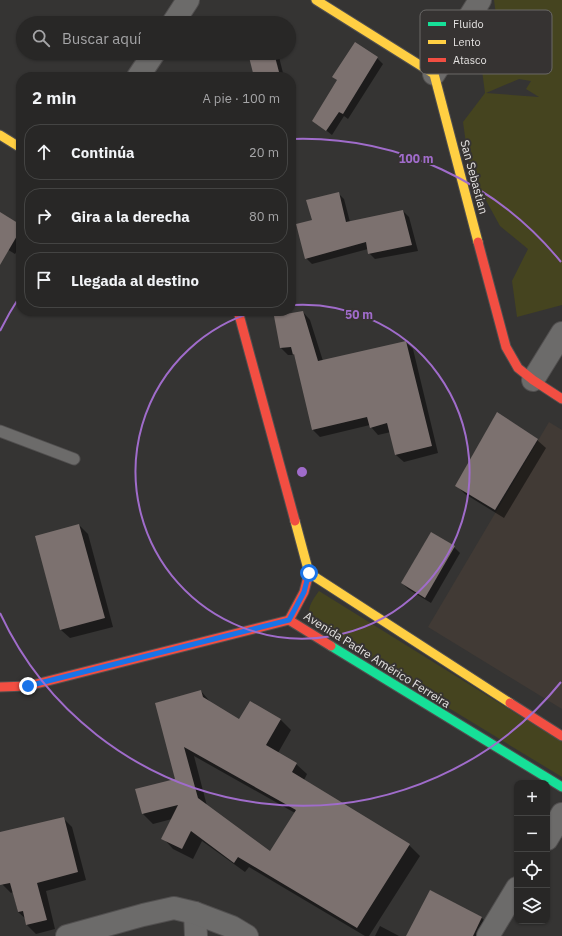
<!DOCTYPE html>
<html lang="es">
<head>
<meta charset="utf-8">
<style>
	:root { --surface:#282726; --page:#343332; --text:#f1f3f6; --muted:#a5a5a7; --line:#444443 }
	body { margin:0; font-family:"IBM Plex Sans",sans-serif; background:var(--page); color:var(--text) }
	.controls { position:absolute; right:12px; bottom:12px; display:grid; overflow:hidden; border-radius:8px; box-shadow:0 1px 3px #0004 }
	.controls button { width:36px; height:36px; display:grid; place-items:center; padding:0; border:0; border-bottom:1px solid var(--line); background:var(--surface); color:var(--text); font:20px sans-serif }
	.stop { position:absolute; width:12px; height:12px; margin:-9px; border:3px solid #1a73e8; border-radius:50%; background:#fff }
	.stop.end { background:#1a73e8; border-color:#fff; box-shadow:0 1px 4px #0008 }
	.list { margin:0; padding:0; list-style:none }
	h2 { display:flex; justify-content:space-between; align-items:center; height:52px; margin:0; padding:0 16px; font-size:17px }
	h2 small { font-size:13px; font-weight:400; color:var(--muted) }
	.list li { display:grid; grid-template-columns:26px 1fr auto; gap:12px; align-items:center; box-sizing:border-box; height:56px; margin:0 8px 8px; padding:0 8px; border:1px solid var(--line); border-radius:16px }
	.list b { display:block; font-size:15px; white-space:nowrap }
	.list em { font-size:13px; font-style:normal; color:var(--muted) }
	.icon { flex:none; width:22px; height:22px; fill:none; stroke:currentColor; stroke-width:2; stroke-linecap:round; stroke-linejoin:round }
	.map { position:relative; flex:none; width:562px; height:936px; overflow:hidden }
	.search { position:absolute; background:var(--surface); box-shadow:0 1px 3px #0004; left:16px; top:16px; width:280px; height:44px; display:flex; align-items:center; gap:10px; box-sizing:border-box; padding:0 14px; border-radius:22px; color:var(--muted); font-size:15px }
	.panel { position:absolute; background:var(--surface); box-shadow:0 1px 3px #0004; left:16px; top:72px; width:280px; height:244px; border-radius:16px }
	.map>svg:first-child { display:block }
	.built { fill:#413a35 }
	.green { fill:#45441f; fill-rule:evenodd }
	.shadow { fill:#0007; fill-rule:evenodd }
	.building { fill:#7c716f; fill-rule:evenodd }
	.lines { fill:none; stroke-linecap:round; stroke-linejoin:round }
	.lane-casing { stroke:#514f4f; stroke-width:13 }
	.street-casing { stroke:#514f4f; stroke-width:24 }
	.fast-casing { stroke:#514f4f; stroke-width:11 }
	.slow-casing { stroke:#514f4f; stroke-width:11 }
	.jam-casing { stroke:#514f4f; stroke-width:11 }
	.lane { stroke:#6c6b6a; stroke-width:11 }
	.street { stroke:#6c6b6a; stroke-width:22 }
	.fast { stroke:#16e098; stroke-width:9 }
	.slow { stroke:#ffcf43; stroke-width:9 }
	.jam { stroke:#f24e42; stroke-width:9 }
	.route { stroke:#1a73e8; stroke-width:5 }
	.ring { fill:none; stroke:#a06ccb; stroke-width:2 }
	.labels { text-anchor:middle; stroke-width:4; stroke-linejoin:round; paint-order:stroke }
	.street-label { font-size:12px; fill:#e4e2e1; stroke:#363332 }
	.key { fill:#363332; stroke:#6a6867; stroke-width:1 }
	.key-label { font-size:11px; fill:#e4e2e1 }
	.centre { fill:#a06ccb; stroke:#363332; stroke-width:2 }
	.ring-label { font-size:12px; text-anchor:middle; font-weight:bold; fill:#a06ccb; stroke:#363332; stroke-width:4; stroke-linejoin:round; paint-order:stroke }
</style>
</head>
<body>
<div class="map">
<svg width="562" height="936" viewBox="0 0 562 936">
	<rect width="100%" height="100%" fill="#353433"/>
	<polygon class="built" points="549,422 562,430 562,709 428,627"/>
	<g class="green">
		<path d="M494 0H562V305L517 317 512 281 528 249 500 226 482 193 468 158 463 122 485 93 480 55 497 23ZM519 79 531 81 526 89 539 97 486 93Z"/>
		<path d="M319 591 562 742V777L309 623C307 608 311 602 319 591Z"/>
	</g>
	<g class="shadow">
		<polygon points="355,44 377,58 383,64 348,119 344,116 332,135 313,120 338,81 334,77"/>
		<polygon points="249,53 278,53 284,77 255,77"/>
		<polygon points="338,193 344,199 350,222 403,211 409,217 418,251 375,259 369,253 368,249 312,264 306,258 313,221"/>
		<polygon points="0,213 21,226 21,244 15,254 5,248 0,256"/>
		<polygon points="303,312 310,320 323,361 405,342 413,349 438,453 404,462 396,455 391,432 378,435 371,427 370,425 320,437 313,430 296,356 294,355 288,355 281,348"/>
		<polygon points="537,440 546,448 504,518 465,494 456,485"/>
		<polygon points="79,525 88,534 113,627 70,638 61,630"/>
		<polygon points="454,547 460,553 431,603 408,589 402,583"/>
		<path d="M201 691 212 704 239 721 280 719 291 730 278 753 296 764 307 774 304 780 409 845 420 856 369 936H365L249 867 245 872 202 841 193 859 173 849 163 838 172 819 153 824 143 814 177 780 156 703ZM194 756 295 813 270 852 207 806Z"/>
		<polygon points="63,818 72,827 86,880 46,891 55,929 36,934 27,925 26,919 18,912 13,892 11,893 2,884 0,875 0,834"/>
		<polygon points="431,891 482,918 493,929 489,936 407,936"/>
		<polygon points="380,926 399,936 375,936"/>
	</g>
	<g class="building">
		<polygon points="355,42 378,57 343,114 339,112 326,131 312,121 337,80 332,77"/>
		<polygon points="248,53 274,53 279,72 254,77"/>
		<polygon points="339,192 346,222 403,210 412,245 368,254 366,242 305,259 296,224 312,220 306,200"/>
		<polygon points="0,212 21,225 21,229 0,265"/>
		<polygon points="303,311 318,361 406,341 432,446 395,455 387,423 370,428 367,417 312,430 294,354 293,355 291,347 280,348 274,316"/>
		<polygon points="497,412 538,439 495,510 455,486"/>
		<polygon points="79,524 105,618 60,630 35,536"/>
		<polygon points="431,532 455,546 425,598 401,583"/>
		<path d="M201 690 203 697 239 719 250 701 281 719 266 745 297 763 292 772 410 844 357 928 238 857 234 863 191 831 182 849 161 839 178 805 142 814 135 789 175 779 155 703ZM184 747 296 810 270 851 198 798Z"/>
		<polygon points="64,817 78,872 37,883 47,920 26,925 23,911 18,912 10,883 0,885 0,832"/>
		<polygon points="430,890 482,917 473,936 406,936"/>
	</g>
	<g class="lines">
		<g class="lane-casing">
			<polyline id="lane" points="0,431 74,459"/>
		</g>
		<g class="street-casing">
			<g id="street">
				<polyline points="173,23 188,0"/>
				<polyline points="434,74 480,0"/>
				<polyline points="138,77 154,53"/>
				<polyline points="533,380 562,333"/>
				<polyline points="547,839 562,814"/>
				<polyline points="195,913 196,936"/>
				<polyline points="67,936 143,915 174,908 195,913 232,927 247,936"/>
				<polyline points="488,936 517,888"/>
			</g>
		</g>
		<g class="fast-casing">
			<polyline id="fast" points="331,646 562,787"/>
		</g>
		<g class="slow-casing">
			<g id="slow">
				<polyline points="316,0 434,74 478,242"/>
				<polyline points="0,135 21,148"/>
				<polyline points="295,521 309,573 510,703"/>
			</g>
		</g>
		<g class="jam-casing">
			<g id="jam">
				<polyline points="478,242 506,347 518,368 533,380 562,399"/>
				<polyline points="238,311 295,521"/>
				<polyline points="289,620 304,592 309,573"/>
				<polyline points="0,687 28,686 289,620 331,646"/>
				<polyline points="510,703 562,736"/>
			</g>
		</g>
		<use href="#lane" class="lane"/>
		<use href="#street" class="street"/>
		<use href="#fast" class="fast"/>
		<use href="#slow" class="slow"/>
		<use href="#jam" class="jam"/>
	</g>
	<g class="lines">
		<polyline class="route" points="28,686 289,620 304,592 309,573"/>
	</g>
	<g class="ring">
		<path d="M292 305A167 167 0 1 1 257 311"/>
		<path d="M561 682A333 333 0 0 1 0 613M0 331A333 333 0 0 1 20 296M293 139A333 333 0 0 1 561 262"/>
	</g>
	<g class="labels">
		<g class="street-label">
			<text transform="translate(474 177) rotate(75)" y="4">San Sebastian</text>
			<text transform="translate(377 660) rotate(32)" y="4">Avenida Padre Américo Ferreira</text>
		</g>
	</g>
	<rect x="420" y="10" width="132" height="64" rx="6" class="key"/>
	<rect x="428" y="22" width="18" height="4" fill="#16e098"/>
	<rect x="428" y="40" width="18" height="4" fill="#ffcf43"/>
	<rect x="428" y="58" width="18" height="4" fill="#f24e42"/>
	<g class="key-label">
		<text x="453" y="28">Fluido</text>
		<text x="453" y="46">Lento</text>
		<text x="453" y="64">Atasco</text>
	</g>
	<circle cx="302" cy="472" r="6" class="centre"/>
	<g class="ring-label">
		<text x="416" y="163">100 m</text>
		<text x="359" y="319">50 m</text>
	</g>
</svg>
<div class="controls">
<button>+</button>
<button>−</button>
<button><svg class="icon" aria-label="locate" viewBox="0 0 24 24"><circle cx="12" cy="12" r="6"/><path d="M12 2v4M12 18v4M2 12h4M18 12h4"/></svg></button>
<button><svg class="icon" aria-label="layers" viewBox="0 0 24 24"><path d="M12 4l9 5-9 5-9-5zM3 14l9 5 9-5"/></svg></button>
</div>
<div class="stop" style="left:309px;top:573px"></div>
<div class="stop end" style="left:28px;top:686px"></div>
<div class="search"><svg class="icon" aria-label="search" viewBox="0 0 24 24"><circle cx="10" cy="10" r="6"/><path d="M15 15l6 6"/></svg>Buscar aquí</div>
<section class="panel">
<h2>2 min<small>A pie · 100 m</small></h2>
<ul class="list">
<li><svg class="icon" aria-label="ahead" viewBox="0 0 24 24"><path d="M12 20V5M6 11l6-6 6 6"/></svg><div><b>Continúa</b></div><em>20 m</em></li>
<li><svg class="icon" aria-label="right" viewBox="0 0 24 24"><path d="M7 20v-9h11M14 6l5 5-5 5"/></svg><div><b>Gira a la derecha</b></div><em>80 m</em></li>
<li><svg class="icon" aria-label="arrive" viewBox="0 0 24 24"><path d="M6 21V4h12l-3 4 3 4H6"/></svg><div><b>Llegada al destino</b></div></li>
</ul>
</section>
</div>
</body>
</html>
